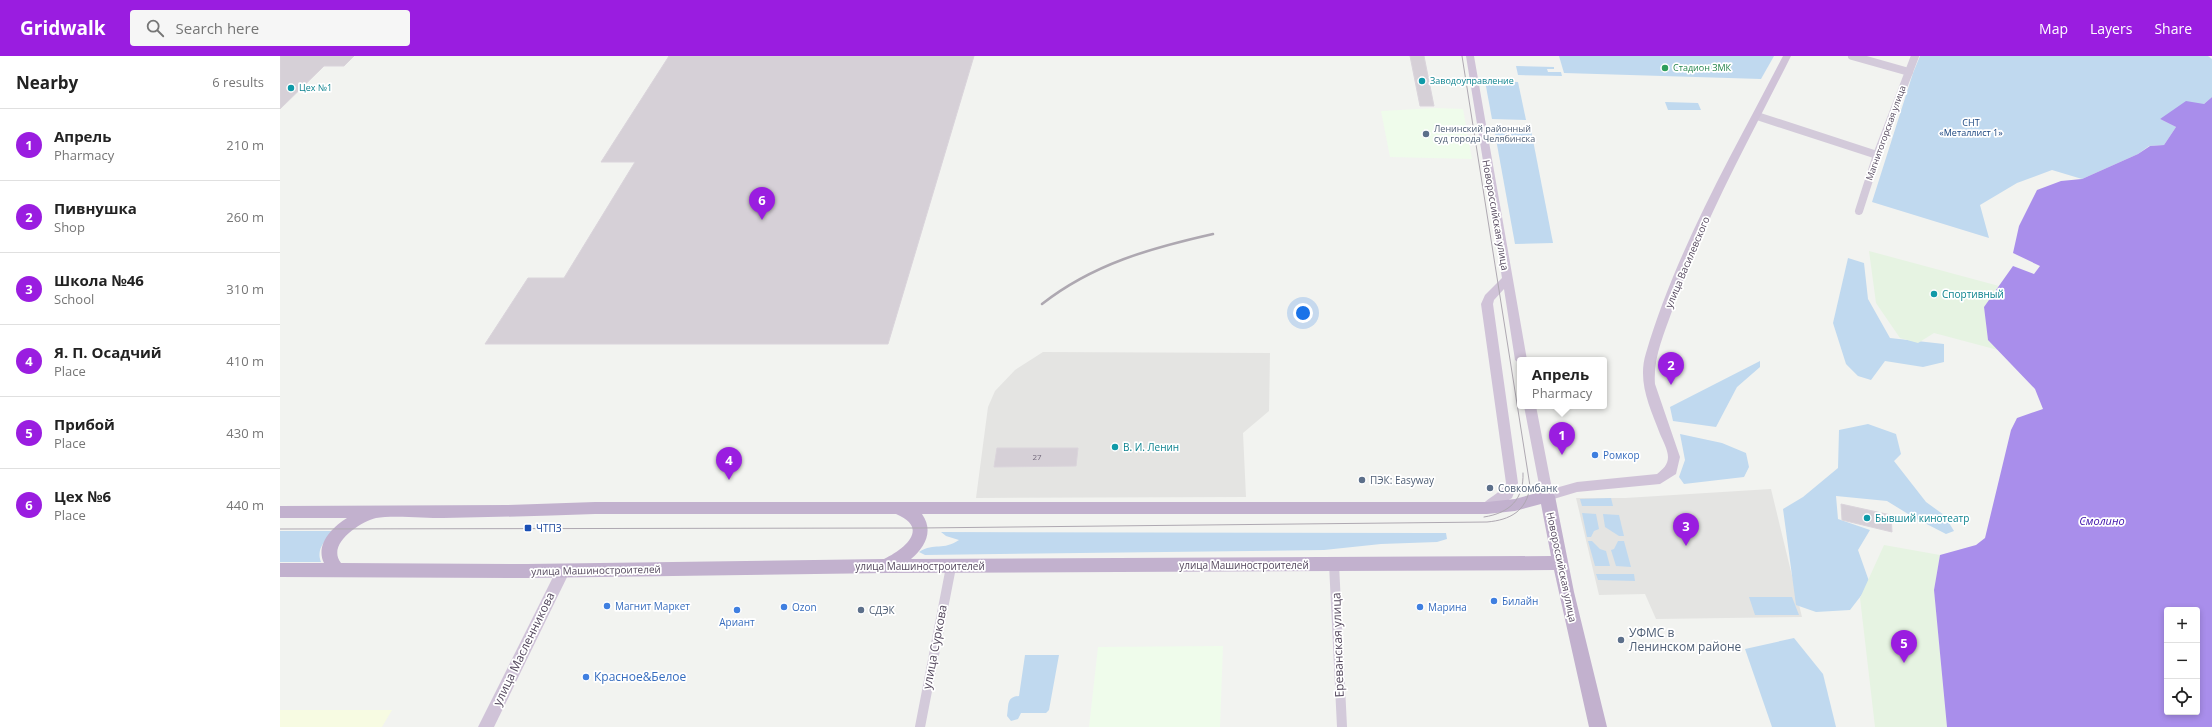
<!DOCTYPE html>
<html lang="en">
<head>
<meta charset="utf-8">
<style>
	:root { --surface:#fff; --page:#f6f6f6; --text:#222; --muted:#767676; --line:#e0e0e0; --accent:#9a1de0 }
	body { margin:0; font-family:"Open Sans",sans-serif; background:var(--page); color:var(--text) }
	.controls { position:absolute; right:12px; bottom:12px; display:grid; overflow:hidden; border-radius:4px; box-shadow:0 2px 6px #0003 }
	.controls button { width:36px; height:36px; display:grid; place-items:center; padding:0; border:0; border-bottom:1px solid var(--line); background:var(--surface); color:var(--text); font:20px sans-serif }
	.you { position:absolute; left:1023px; top:257px; width:14px; height:14px; margin:-10px; border:3px solid #fff; border-radius:50%; background:#1a73e8; box-shadow:0 0 0 6px #1a73e833 }
	.badge { display:grid; place-items:center; width:26px; height:26px; border-radius:50%; background:var(--accent); color:#fff; font-size:13px; font-weight:700 }
	.pin { position:absolute; translate:-50% -33px; filter:drop-shadow(0 1px 2px #0008) }
	.pin::after { content:''; position:absolute; top:21px; width:14px; height:12px; background:inherit; clip-path:polygon(0 0,100% 0,50% 100%) }
	.popup { position:absolute; left:1237px; top:301px; width:90px; height:52px; box-sizing:border-box; display:grid; place-content:center; border-radius:4px; background:var(--surface); filter:drop-shadow(0 1px 3px #0005); font-size:13px; white-space:nowrap; color:var(--muted) }
	.popup b { font-size:15px; color:var(--text) }
	.popup::after { content:''; position:absolute; left:50%; top:100%; margin-left:-8px; border:8px solid transparent; border-top-color:var(--surface) }
	.list { margin:0; padding:0; list-style:none }
	h2 { display:flex; justify-content:space-between; align-items:center; height:52px; margin:0; padding:0 16px; font-size:17px }
	h2 small { font-size:13px; font-weight:400; color:var(--muted) }
	.list li { display:grid; grid-template-columns:26px 1fr auto; gap:12px; align-items:center; box-sizing:border-box; height:72px; padding:0 16px; border-top:1px solid var(--line) }
	.list b { display:block; font-size:15px; white-space:nowrap }
	.list p { margin:0; font-size:13px; white-space:nowrap; color:var(--muted) }
	.list em { font-size:13px; font-style:normal; color:var(--muted) }
	.icon { flex:none; width:22px; height:22px; fill:none; stroke:currentColor; stroke-width:2; stroke-linecap:round; stroke-linejoin:round }
	.map { position:relative; flex:none; width:1932px; height:671px; overflow:hidden }
	header { display:flex; align-items:center; gap:24px; box-sizing:border-box; height:56px; padding:0 20px; background:var(--accent); color:#fff }
	header strong { font-size:19px }
	nav { display:flex; gap:22px; margin-inline-start:auto; font-size:14px }
	.search { width:280px; height:36px; background:var(--page); display:flex; align-items:center; gap:10px; box-sizing:border-box; padding:0 14px; border-radius:4px; color:var(--muted); font-size:15px }
	main { display:flex }
	aside { flex:1; background:var(--surface) }
	.map>svg:first-child { display:block }
	.commercial { fill:#effceb }
	.education { fill:#e4e4e2 }
	.medical { fill:#f7fbe2 }
	.green { fill:#c0d9ef }
	.sand { fill:#e6f3e2 }
	.water { fill:#a98eeb; fill-rule:evenodd }
	.building { fill:#d6d0d7; stroke:#dad4db }
	.lines { fill:none; stroke-linecap:round; stroke-linejoin:round }
	.street-far1 { stroke:#d3cada; stroke-width:8 }
	.street { stroke:#d3cada; stroke-width:10 }
	.secondary { fill:#d0c3d8; fill-rule:evenodd }
	.primary { fill:#c2b1ce; fill-rule:evenodd }
	.tram { stroke:#aea8b1; stroke-width:1 }
	.rail { stroke:#aea8b1; stroke-width:2.5 }
	.leisure-dot { fill:#2e9e5b; stroke:#fff; stroke-width:1.5 }
	.culture-dot { fill:#0f9aa8; stroke:#fff; stroke-width:1.5 }
	.service-dot { fill:#5c6f8a; stroke:#fff; stroke-width:1.5 }
	.shop-dot { fill:#3f7fe0; stroke:#fff; stroke-width:1.5 }
	.transit-dot { fill:#1a4fb4; stroke:#fff; stroke-width:1.5 }
	.labels { text-anchor:middle; stroke-width:3.5; stroke-linejoin:round; paint-order:stroke }
	.number-label { font-size:8px; fill:#746a7c }
	.far-leisure-label { font-size:9px; fill:#27864d; stroke:#fff; text-anchor:start }
	.far-culture-label { font-size:9px; fill:#0d838f; stroke:#fff; text-anchor:start }
	.far-park-label { font-size:9px; fill:#19447f; stroke:#fff }
	.far-service-label { font-size:9px; fill:#4e5e75; stroke:#fff; text-anchor:start }
	.far-street-label { font-size:9px; fill:#54485d; stroke:#fff }
	.street-label { font-size:10px; fill:#54485d; stroke:#fff }
	.culture-label { font-size:10px; fill:#0d838f; stroke:#fff; text-anchor:start }
	.shop-label { font-size:10px; fill:#366cbe; stroke:#fff; text-anchor:start }
	.service-label { font-size:10px; fill:#4e5e75; stroke:#fff; text-anchor:start }
	.transit-label { font-size:10px; fill:#164399; stroke:#fff; text-anchor:start }
	.water-label { font-size:11px; font-style:italic; fill:#3c0faa; stroke:#fff }
	.near-service-label { font-size:12px; fill:#4e5e75; stroke:#fff; text-anchor:start }
	.near-street-label { font-size:12px; fill:#54485d; stroke:#fff }
	.near-shop-label { font-size:12px; fill:#366cbe; stroke:#fff; text-anchor:start }
</style>
</head>
<body>
<header>
<strong>Gridwalk</strong>
<div class="search"><svg class="icon" aria-label="search" viewBox="0 0 24 24"><circle cx="10" cy="10" r="6"/><path d="M15 15l6 6"/></svg>Search here</div>
<nav><a>Map</a><a>Layers</a><a>Share</a></nav>
</header>
<main>
<aside>
<h2>Nearby<small>6 results</small></h2>
<ul class="list">
<li><span class="badge">1</span><div><b>Апрель</b><p>Pharmacy</p></div><em>210 m</em></li>
<li><span class="badge">2</span><div><b>Пивнушка</b><p>Shop</p></div><em>260 m</em></li>
<li><span class="badge">3</span><div><b>Школа №46</b><p>School</p></div><em>310 m</em></li>
<li><span class="badge">4</span><div><b>Я. П. Осадчий</b><p>Place</p></div><em>410 m</em></li>
<li><span class="badge">5</span><div><b>Прибой</b><p>Place</p></div><em>430 m</em></li>
<li><span class="badge">6</span><div><b>Цех №6</b><p>Place</p></div><em>440 m</em></li>
</ul>
</aside>
<div class="map">
<svg width="1932" height="671" viewBox="0 0 1932 671">
	<rect width="100%" height="100%" fill="#f2f3f0"/>
	<g class="commercial">
		<polygon points="1156,52 1183,53 1192,103 1110,101 1101,55"/>
		<polygon points="943,590 940,671 809,671 818,591"/>
	</g>
	<g class="education">
		<polygon points="763,296 990,297 989,355 963,377 966,441 696,442 708,351 715,335 735,314"/>
		<polygon points="1491,433 1522,561 1376,563 1365,538 1319,539 1296,442 1345,442"/>
	</g>
	<polygon class="medical" points="0,654 112,654 102,671 0,671"/>
	<g class="green">
		<polygon points="1279,0 1494,0 1481,23 1284,17"/>
		<polygon points="1640,0 1928,0 1932,3 1932,41 1924,48 1880,63 1896,71 1884,89 1869,90 1858,98 1802,123 1772,114 1737,127 1700,149 1709,182 1592,146 1633,17"/>
		<polygon points="1236,10 1274,11 1274,13 1267,13 1268,16 1281,16 1282,20 1238,19"/>
		<polygon points="1205,25 1238,26 1246,64 1212,63"/>
		<polygon points="1385,46 1418,47 1421,54 1388,54"/>
		<polygon points="1214,72 1251,74 1273,187 1235,188"/>
		<polygon points="1568,202 1584,207 1588,243 1610,282 1664,288 1664,306 1643,311 1605,305 1591,324 1578,320 1566,308 1553,267"/>
		<polygon points="1480,305 1480,311 1457,331 1436,371 1393,365 1390,351"/>
		<polygon points="1588,368 1616,378 1621,398 1614,405 1646,446 1664,459 1674,475 1666,478 1633,461 1607,445 1556,440 1558,463 1590,474 1578,494 1590,528 1570,554 1536,556 1516,549 1503,453 1523,441 1558,412 1559,374"/>
		<polygon points="1400,378 1442,387 1466,397 1469,411 1464,421 1404,428 1399,421 1405,404"/>
		<polygon points="1331,442 1333,450 1302,450 1300,443"/>
		<polygon points="1302,457 1316,458 1319,473 1314,475 1311,481 1307,481"/>
		<polygon points="1323,458 1339,459 1344,480 1339,480 1325,471"/>
		<path d="M0 475H54C45 484 36 493 41 506H0Z"/>
		<path d="M661 476 1149 477H1166L1167 483 1157 486 1101 488 1044 494 645 499 639 496C655 486 663 495 679 484L666 480Z"/>
		<polygon points="1308,485 1312,485 1320,493 1326,495 1330,510 1315,510"/>
		<polygon points="1338,485 1344,485 1351,511 1336,510 1331,494 1334,493"/>
		<polygon points="1316,518 1354,518 1355,525 1318,524"/>
		<polygon points="1469,541 1512,541 1519,559 1475,559"/>
		<polygon points="1514,582 1543,618 1556,671 1492,671 1465,593"/>
		<path d="M745 599H779L769 654 766 657H741L738 663 731 665 727 660C729 649 726 641 739 640Z"/>
	</g>
	<g class="sand">
		<polygon points="1589,195 1719,230 1704,251 1708,284 1718,294 1654,277 1638,287 1620,282 1596,247"/>
		<polygon points="1604,489 1660,499 1654,534 1667,671 1595,671 1580,542"/>
	</g>
	<path class="water" d="M1932 41V671H1667L1654 534 1660 499 1696 489 1705 482 1731 374 1737 362 1763 353 1755 333 1708 284 1704 251 1733 210 1754 218 1760 210 1733 197 1739 170 1757 134 1781 125 1802 123 1858 98 1870 90 1884 89 1896 71 1880 63 1906 45 1924 48ZM1887 554H1917V656H1887Z"/>
	<g class="building">
		<polygon points="0,0 74,0 64,10 44,10 0,53"/>
		<polygon points="389,0 694,0 608,288 205,288 248,222 284,222 355,106 321,106"/>
		<polygon points="1130,0 1144,0 1154,50 1140,50"/>
		<polygon points="717,392 798,392 796,410 714,411"/>
		<polygon points="1561,448 1611,459 1612,476 1562,464"/>
	</g>
	<g class="lines">
		<g class="street-far1">
			<polyline points="1572,0 1629,16"/>
			<polyline points="1477,60 1597,99"/>
			<polyline points="1579,155 1597,99 1635,0"/>
		</g>
		<g class="street">
			<polyline points="1054,508 1062,671"/>
			<polyline points="640,671 671,511"/>
		</g>
		<g class="secondary">
			<path d="M1186 0H1194L1247 304H1240V308L1235 304 1224 233 1214 244 1213 248 1238 427 1232 442 1207 457 1202 456 1200 452C1206 441 1220 439 1226 427L1201 248 1205 239 1222 222Z"/>
			<path d="M1503 0H1511C1469 84 1423 166 1392 255 1384 278 1373 302 1375 328L1400 401 1396 418 1380 428 1297 436 1267 445 1262 444 1244 350H1256L1272 433 1297 426 1377 418C1383 413 1388 409 1388 401 1388 394 1383 385 1380 378 1370 351 1357 326 1366 297 1397 192 1453 97 1503 0Z"/>
			<polygon points="283,509 288,511 290,515 214,671 198,671 278,511"/>
		</g>
		<path class="primary" d="M1267 434 1272 436 1275 440 1294 536 1327 671H1309L1274 514 606 517 247 522 0 521V507H44C35 489 52 471 67 462H0V450L228 449 315 446H1207L1235 443ZM1261 448 1271 500 631 503C645 491 654 475 642 458H1207L1235 455ZM315 458H616C650 472 625 493 604 503L247 508 61 507C46 488 80 466 96 462 111 459 146 462 163 462 214 461 264 460 315 458Z"/>
		<g class="tram">
			<path d="M1204 461C1230 457 1244 443 1243 417"/>
			<path d="M0 473 640 472 1207 466C1230 464 1247 455 1250 430L1182 0"/>
		</g>
		<path class="rail" d="M762 248C813 208 871 192 933 178"/>
	</g>
	<circle class="leisure-dot" cx="1385" cy="12" r="4"/>
	<g class="culture-dot">
		<circle cx="1142" cy="25" r="4"/>
		<circle cx="11" cy="32" r="4"/>
		<circle cx="1654" cy="238" r="4"/>
		<circle cx="835" cy="391" r="4"/>
		<circle cx="1587" cy="462" r="4"/>
	</g>
	<g class="service-dot">
		<circle cx="1146" cy="78" r="4"/>
		<circle cx="1082" cy="424" r="4"/>
		<circle cx="1210" cy="432" r="4"/>
		<circle cx="581" cy="554" r="4"/>
		<circle cx="1341" cy="584" r="4"/>
	</g>
	<g class="shop-dot">
		<circle cx="1315" cy="399" r="4"/>
		<circle cx="1214" cy="545" r="4"/>
		<circle cx="327" cy="550" r="4"/>
		<circle cx="504" cy="551" r="4"/>
		<circle cx="1140" cy="551" r="4"/>
		<circle cx="457" cy="554" r="4"/>
		<circle cx="306" cy="621" r="4"/>
	</g>
	<rect class="transit-dot" x="244" y="468" width="8" height="8" rx="2"/>
	<g class="labels">
		<g class="number-label">
			<text x="757" y="404">27</text>
		</g>
		<g class="far-leisure-label">
			<text x="1393" y="15">Стадион ЗМК</text>
		</g>
		<g class="far-culture-label">
			<text x="1150" y="28">Заводоуправление</text>
			<text x="19" y="35">Цех №1</text>
		</g>
		<g class="far-park-label">
			<text x="1691" y="70">СНТ<tspan x="1691" dy="10">«Металлист 1»</tspan></text>
		</g>
		<g class="far-service-label">
			<text x="1154" y="76">Ленинский районный<tspan x="1154" dy="10">суд города Челябинска</tspan></text>
		</g>
		<g class="far-street-label">
			<text transform="translate(1606 77) rotate(-70)" y="3">Магнитогорская улица</text>
		</g>
		<g class="street-label">
			<text transform="translate(1216 159) rotate(80)" y="4">Новороссийская улица</text>
			<text transform="translate(1407 206) rotate(-67)" y="4">улица Василевского</text>
			<text x="964" y="513">улица Машиностроителей</text>
			<text x="640" y="514">улица Машиностроителей</text>
			<text transform="translate(1282 511) rotate(78)" y="4">Новороссийская улица</text>
			<text transform="translate(316 514) rotate(-1)" y="4">улица Машиностроителей</text>
		</g>
		<g class="culture-label">
			<text x="1662" y="242">Спортивный</text>
			<text x="843" y="395">В. И. Ленин</text>
			<text x="1595" y="466">Бывший кинотеатр</text>
		</g>
		<g class="shop-label">
			<text x="1323" y="403">Ромкор</text>
			<text x="1222" y="549">Билайн</text>
			<text x="335" y="554">Магнит Маркет</text>
			<text x="512" y="555">Ozon</text>
			<text x="1148" y="555">Марина</text>
			<text x="457" y="570" text-anchor="middle">Ариант</text>
		</g>
		<g class="service-label">
			<text x="1090" y="428">ПЭК: Easyway</text>
			<text x="1218" y="436">Совкомбанк</text>
			<text x="589" y="558">СДЭК</text>
		</g>
		<g class="transit-label">
			<text x="256" y="476">ЧТПЗ</text>
		</g>
		<g class="water-label">
			<text x="1822" y="469">Смолино</text>
		</g>
		<g class="near-service-label">
			<text x="1349" y="581">УФМС в<tspan x="1349" dy="14">Ленинском районе</tspan></text>
		</g>
		<g class="near-street-label">
			<text transform="translate(1058 589) rotate(-92)" y="4">Ереванская улица</text>
			<text transform="translate(655 591) rotate(-79)" y="4">улица Суркова</text>
			<text transform="translate(244 593) rotate(-64)" y="4">улица Масленникова</text>
		</g>
		<g class="near-shop-label">
			<text x="314" y="625">Красное&amp;Белое</text>
		</g>
	</g>
</svg>
<div class="controls">
<button>+</button>
<button>−</button>
<button><svg class="icon" aria-label="locate" viewBox="0 0 24 24"><circle cx="12" cy="12" r="6"/><path d="M12 2v4M12 18v4M2 12h4M18 12h4"/></svg></button>
</div>
<div class="you"></div>
<div class="pin badge" style="left:1282px;top:399px">1</div>
<div class="popup"><b>Апрель</b>Pharmacy</div>
<div class="pin badge" style="left:1391px;top:329px">2</div>
<div class="pin badge" style="left:1406px;top:490px">3</div>
<div class="pin badge" style="left:449px;top:424px">4</div>
<div class="pin badge" style="left:1624px;top:607px">5</div>
<div class="pin badge" style="left:482px;top:164px">6</div>
</div>
</main>
</body>
</html>
